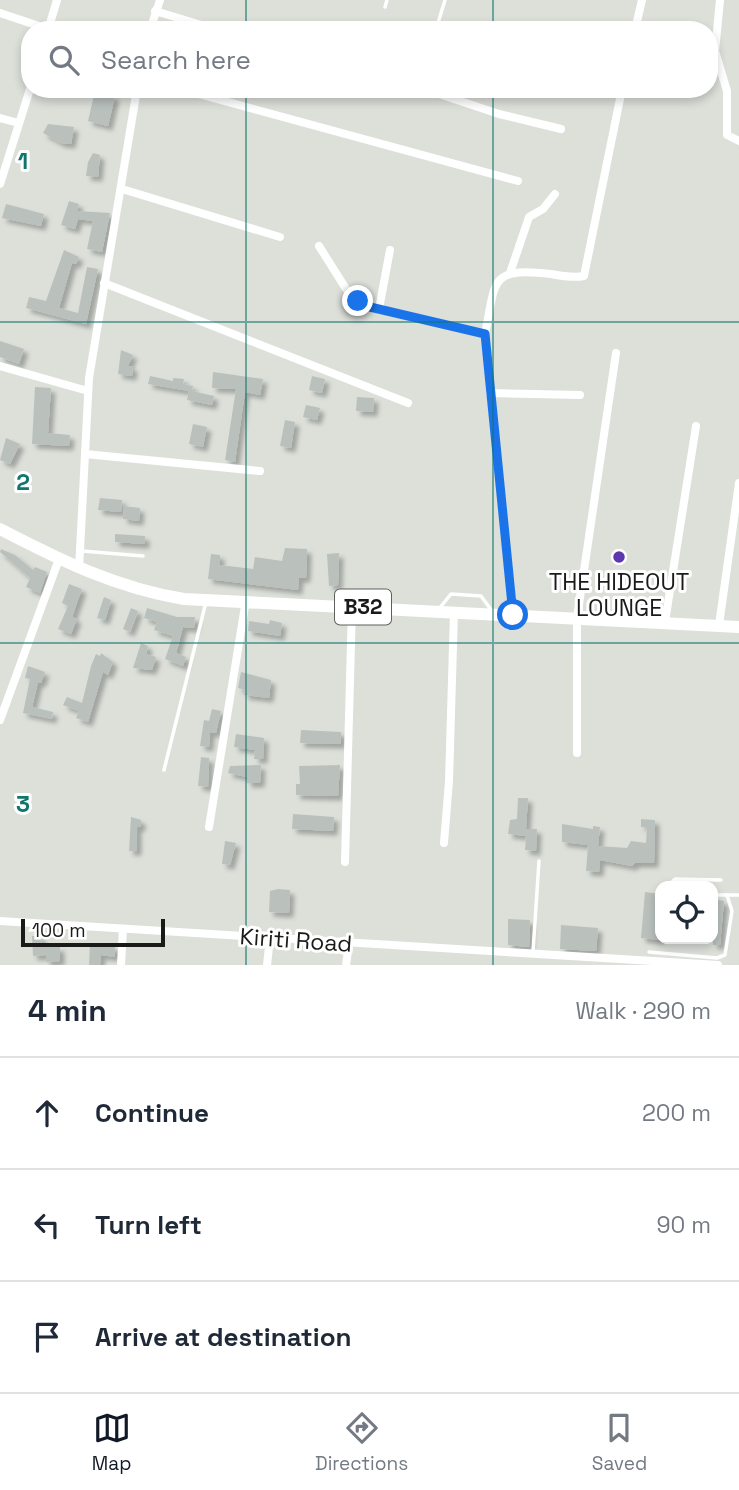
<!DOCTYPE html>
<html lang="en">
<head>
<meta charset="utf-8">
<style>
	:root { --surface:#fff; --page:#f6f6f7; --text:#1f2937; --muted:#747a83; --line:#e0e1e3; --accent:#111827 }
	body { margin:0; font-family:"Space Grotesk",sans-serif; background:var(--page); color:var(--text) }
	.controls { position:absolute; right:21px; bottom:21px; display:grid; overflow:hidden; border-radius:14px; box-shadow:0 4px 10px #0003 }
	.controls button { width:63px; height:63px; display:grid; place-items:center; padding:0; border:0; border-bottom:2px solid var(--line); background:var(--surface); color:var(--text); font:35px sans-serif }
	.scale { position:absolute; left:21px; bottom:18px; width:144px; box-sizing:border-box; padding-left:7px; border:4px solid #1a1b19; border-top:0; font-size:19px; line-height:24px; white-space:nowrap; color:#1a1b19; -webkit-text-stroke:5px #fff; paint-order:stroke }
	.stop { position:absolute; width:21px; height:21px; margin:-16px; border:5px solid #1a73e8; border-radius:50%; background:#fff }
	.stop.end { background:#1a73e8; border-color:#fff; box-shadow:0 2px 7px #0008 }
	.list { margin:0; padding:0; list-style:none }
	h2 { display:flex; justify-content:space-between; align-items:center; height:91px; margin:0; padding:0 28px; font-size:30px }
	h2 small { font-size:23px; font-weight:400; color:var(--muted) }
	.list li { display:grid; grid-template-columns:46px 1fr auto; gap:21px; align-items:center; box-sizing:border-box; height:112px; padding:0 28px; border-top:2px solid var(--line) }
	.list b { display:block; font-size:26px; white-space:nowrap }
	.list em { font-size:23px; font-style:normal; color:var(--muted) }
	.icon { flex:none; width:38px; height:38px; fill:none; stroke:currentColor; stroke-width:2; stroke-linecap:round; stroke-linejoin:round }
	.map { position:relative; flex:none; width:739px; height:965px; overflow:hidden }
	.search { position:absolute; background:var(--surface); box-shadow:0 4px 10px #0003; left:21px; right:21px; top:21px; height:77px; display:flex; align-items:center; gap:18px; box-sizing:border-box; padding:0 24px; border-radius:28px; color:var(--muted); font-size:26px }
	.sheet { height:427px; background:var(--surface) }
	nav { display:flex; justify-content:space-around; align-items:center; box-sizing:border-box; height:98px; border-top:2px solid var(--line); background:var(--surface); font-size:19px; color:var(--muted) }
	nav a { display:grid; justify-items:center; gap:4px }
	nav .on { color:var(--accent) }
	.map>svg:first-child { display:block }
	.building { fill:#bac1bd; filter:url(#shadow) }
	.lines { fill:none; stroke-linecap:round; stroke-linejoin:round }
	.service { stroke:#fff; stroke-width:3.5 }
	.minor { stroke:#fff; stroke-width:8 }
	.trunk { stroke:#fff; stroke-width:12 }
	.route { stroke:#1a73e8; stroke-width:9 }
	.grid { fill:none; stroke:#0f766e; stroke-width:2; stroke-opacity:0.55 }
	.poi-dot { fill:#5c37af; stroke:#fff; stroke-width:2.5 }
	.labels { text-anchor:middle; stroke-width:6; stroke-linejoin:round; paint-order:stroke }
	.shield { fill:#fff; stroke:#5f5f5e; stroke-width:2 }
	.shield-label { font-size:21px; font-weight:bold; fill:#1a1b19 }
	.poi-label { font-size:23px; fill:#1a1b19; stroke:#fff }
	.street-label { font-size:23px; fill:#1a1b19; stroke:#fff }
	.grid-label { font-size:23px; text-anchor:middle; font-weight:bold; fill:#0f766e; stroke:#fff; stroke-width:6; stroke-linejoin:round; paint-order:stroke }
</style>
</head>
<body>
<div class="map">
<svg width="739" height="965" viewBox="0 0 739 965">
	<defs>
		<filter id="shadow"><feDropShadow dx="4.5" dy="4.5" stdDeviation="2" flood-color="#0004"/></filter>
	</defs>
	<rect width="100%" height="100%" fill="#dce0d9"/>
	<g class="building">
		<polygon points="95,91 115,96 108,126 88,121"/>
		<polygon points="48,124 74,127 71,144 61,143 43,133"/>
		<polygon points="93,153 100,155 98,177 86,176 88,162"/>
		<polygon points="69,201 79,204 77,211 110,213 102,252 87,249 93,221 78,219 75,229 61,225"/>
		<polygon points="6,204 44,214 41,226 2,218"/>
		<polygon points="64,250 79,257 76,264 72,263 59,308 78,313 87,267 98,269 86,324 26,308 29,297 46,301"/>
		<polygon points="0,341 24,349 19,364 0,357"/>
		<polygon points="121,350 133,355 128,366 133,367 132,376 118,374"/>
		<polygon points="213,372 263,379 260,395 245,392 235,462 225,460 236,389 212,388"/>
		<polygon points="150,376 173,381 173,378 184,379 183,384 193,386 192,391 214,396 212,405 187,400 189,391 148,384"/>
		<polygon points="312,376 325,379 322,393 309,390"/>
		<polygon points="35,387 51,388 48,433 70,435 69,446 32,444"/>
		<polygon points="357,397 374,398 373,412 356,411"/>
		<polygon points="306,405 320,408 317,420 303,417"/>
		<polygon points="285,420 295,422 291,448 280,446"/>
		<polygon points="193,424 207,427 203,447 189,444"/>
		<polygon points="6,438 20,444 10,464 0,460"/>
		<polygon points="100,498 122,500 121,512 98,510"/>
		<polygon points="124,506 140,508 139,521 123,519"/>
		<polygon points="115,534 145,536 145,544 115,542"/>
		<polygon points="285,548 307,549 306,578 299,578 298,590 208,579 211,554 220,555 220,565 253,569 255,557 282,561"/>
		<polygon points="1,549 15,555 33,570 35,567 47,572 40,593 26,587 30,578 0,552"/>
		<polygon points="339,553 338,585 329,586 327,554"/>
		<polygon points="69,584 82,589 72,617 77,619 71,634 58,629 68,606 62,603"/>
		<polygon points="104,597 111,600 105,620 97,618"/>
		<polygon points="131,608 138,611 130,632 123,629"/>
		<polygon points="147,608 177,617 195,617 194,628 183,627 176,653 186,657 183,666 165,659 173,636 154,630 157,622 144,618"/>
		<polygon points="270,620 282,623 280,636 248,631 249,621 269,624"/>
		<polygon points="141,643 148,646 146,654 156,657 152,670 133,668"/>
		<polygon points="101,653 113,662 108,675 103,672 88,722 76,718 79,711 63,705 67,697 82,703 91,666 96,654 100,656"/>
		<polygon points="28,666 45,672 41,683 38,682 32,707 53,712 52,719 23,713 30,679 25,678"/>
		<polygon points="241,672 271,680 269,698 244,695 245,690 238,688"/>
		<polygon points="212,709 221,711 216,733 210,732 209,747 200,746 204,720 209,721"/>
		<polygon points="301,730 341,732 341,744 300,743"/>
		<polygon points="236,734 264,738 263,759 254,759 255,750 234,747"/>
		<polygon points="201,757 209,758 208,787 198,786"/>
		<polygon points="261,765 260,783 247,783 247,777 228,773 230,766"/>
		<polygon points="340,765 338,796 296,795 296,784 300,784 299,766"/>
		<polygon points="518,798 528,798 526,829 537,829 536,851 525,850 526,836 508,834 510,820 517,819"/>
		<polygon points="293,814 334,817 333,831 292,829"/>
		<polygon points="131,817 141,820 141,827 137,827 137,851 129,851"/>
		<polygon points="641,819 655,820 654,863 635,863 632,866 600,860 599,872 586,871 588,845 562,842 562,824 593,829 593,826 600,827 598,846 627,848 631,841 646,843 647,827 641,827"/>
		<polygon points="225,841 236,843 230,865 222,864"/>
		<polygon points="278,889 290,890 289,913 269,912 270,891"/>
		<polygon points="645,892 660,894 660,940 641,938"/>
		<polygon points="713,899 724,901 720,945 713,945"/>
		<polygon points="508,919 530,920 529,947 508,945"/>
		<polygon points="561,925 598,928 596,951 560,949"/>
		<polygon points="32,936 41,936 42,947 60,947 60,961 46,962 46,955 33,956"/>
		<polygon points="90,943 115,947 115,957 101,955 100,965 89,965"/>
	</g>
	<g class="lines">
		<g class="service">
			<polyline points="385,7 387,0"/>
			<polyline points="438,23 445,0"/>
			<polyline points="82,551 143,556"/>
			<polyline points="438,610 451,594 481,596 492,611"/>
			<polyline points="164,770 206,602"/>
			<polyline points="668,886 675,879 721,880"/>
			<polyline points="713,895 739,895"/>
			<polyline points="533,952 539,861"/>
			<polyline points="649,952 717,958 725,955 732,911 727,895"/>
		</g>
		<g class="minor">
			<polyline points="720,0 715,51 727,91 727,135 739,141"/>
			<polyline points="155,11 218,30"/>
			<polyline points="0,13 48,29"/>
			<polyline points="48,30 57,0"/>
			<polyline points="150,30 160,0"/>
			<polyline points="635,30 642,0"/>
			<polyline points="180,89 518,181"/>
			<polyline points="424,89 499,114 561,129"/>
			<polyline points="0,118 19,123"/>
			<polyline points="0,184 30,89"/>
			<polyline points="122,189 280,237"/>
			<polyline points="319,246 348,292 370,307 485,334"/>
			<polyline points="510,273 529,217 543,209 555,194"/>
			<polyline points="104,283 408,403"/>
			<polyline points="379,309 390,250"/>
			<polyline points="0,366 88,391"/>
			<polyline points="490,393 580,395"/>
			<polyline points="85,454 260,471"/>
			<polyline points="79,569 89,378 137,89"/>
			<path d="M513 615 485 334C496 280 489 267 551 274 562 276 573 278 584 276L622 89"/>
			<polyline points="665,622 696,426"/>
			<polyline points="719,625 739,483"/>
			<polyline points="0,720 59,559"/>
			<polyline points="577,753 577,618 616,353"/>
			<polyline points="209,827 246,600"/>
			<polyline points="444,843 449,781 454,612"/>
			<polyline points="345,862 352,607"/>
			<polyline points="0,921 718,965"/>
			<polyline points="121,965 123,929"/>
			<polyline points="267,965 270,938"/>
			<polyline points="346,965 349,944"/>
		</g>
		<path class="trunk" d="M0 529C60 560 116 588 184 599L739 627"/>
	</g>
	<g class="lines">
		<polyline class="route" points="358,301 370,307 485,334 513,615"/>
	</g>
	<path class="grid" d="M246 0V30M493 0V30M246 89V965M493 89V965M0 322H739M0 643H739"/>
	<circle class="poi-dot" cx="619" cy="557" r="7"/>
	<g class="labels">
		<rect class="shield" x="335" y="589.5" width="56" height="35" rx="5"/>
		<g class="shield-label">
			<text x="363" y="614">B32</text>
		</g>
		<g class="poi-label">
			<text x="619" y="590">THE HIDEOUT<tspan x="619" dy="26">LOUNGE</tspan></text>
		</g>
		<g class="street-label">
			<text transform="translate(296 940) rotate(4)" y="8">Kiriti Road</text>
		</g>
	</g>
	<g class="grid-label">
		<text x="23" y="169">1</text>
		<text x="23" y="490">2</text>
		<text x="23" y="812">3</text>
	</g>
</svg>
<div class="controls">
<button><svg class="icon" aria-label="locate" viewBox="0 0 24 24"><circle cx="12" cy="12" r="6"/><path d="M12 2v4M12 18v4M2 12h4M18 12h4"/></svg></button>
</div>
<div class="scale">100 m</div>
<div class="stop" style="left:513px;top:615px"></div>
<div class="stop end" style="left:358px;top:301px"></div>
<div class="search"><svg class="icon" aria-label="search" viewBox="0 0 24 24"><circle cx="10" cy="10" r="6"/><path d="M15 15l6 6"/></svg>Search here</div>
</div>
<section class="sheet">
<h2>4 min<small>Walk · 290 m</small></h2>
<ul class="list">
<li><svg class="icon" aria-label="ahead" viewBox="0 0 24 24"><path d="M12 20V5M6 11l6-6 6 6"/></svg><div><b>Continue</b></div><em>200 m</em></li>
<li><svg class="icon" aria-label="left" viewBox="0 0 24 24"><path d="M17 20v-9H6M10 6l-5 5 5 5"/></svg><div><b>Turn left</b></div><em>90 m</em></li>
<li><svg class="icon" aria-label="arrive" viewBox="0 0 24 24"><path d="M6 21V4h12l-3 4 3 4H6"/></svg><div><b>Arrive at destination</b></div></li>
</ul>
</section>
<nav>
<a class="on"><svg class="icon" aria-label="map" viewBox="0 0 24 24"><path d="M3 6l6-2 6 2 6-2v14l-6 2-6-2-6 2zM9 4v14M15 6v14"/></svg>Map</a>
<a><svg class="icon" aria-label="directions" viewBox="0 0 24 24"><path d="M12 3l9 9-9 9-9-9zM9 14v-3h6M13 9l2 2-2 2"/></svg>Directions</a>
<a><svg class="icon" aria-label="saved" viewBox="0 0 24 24"><path d="M7 4h10v16l-5-4-5 4z"/></svg>Saved</a>
</nav>
</body>
</html>
